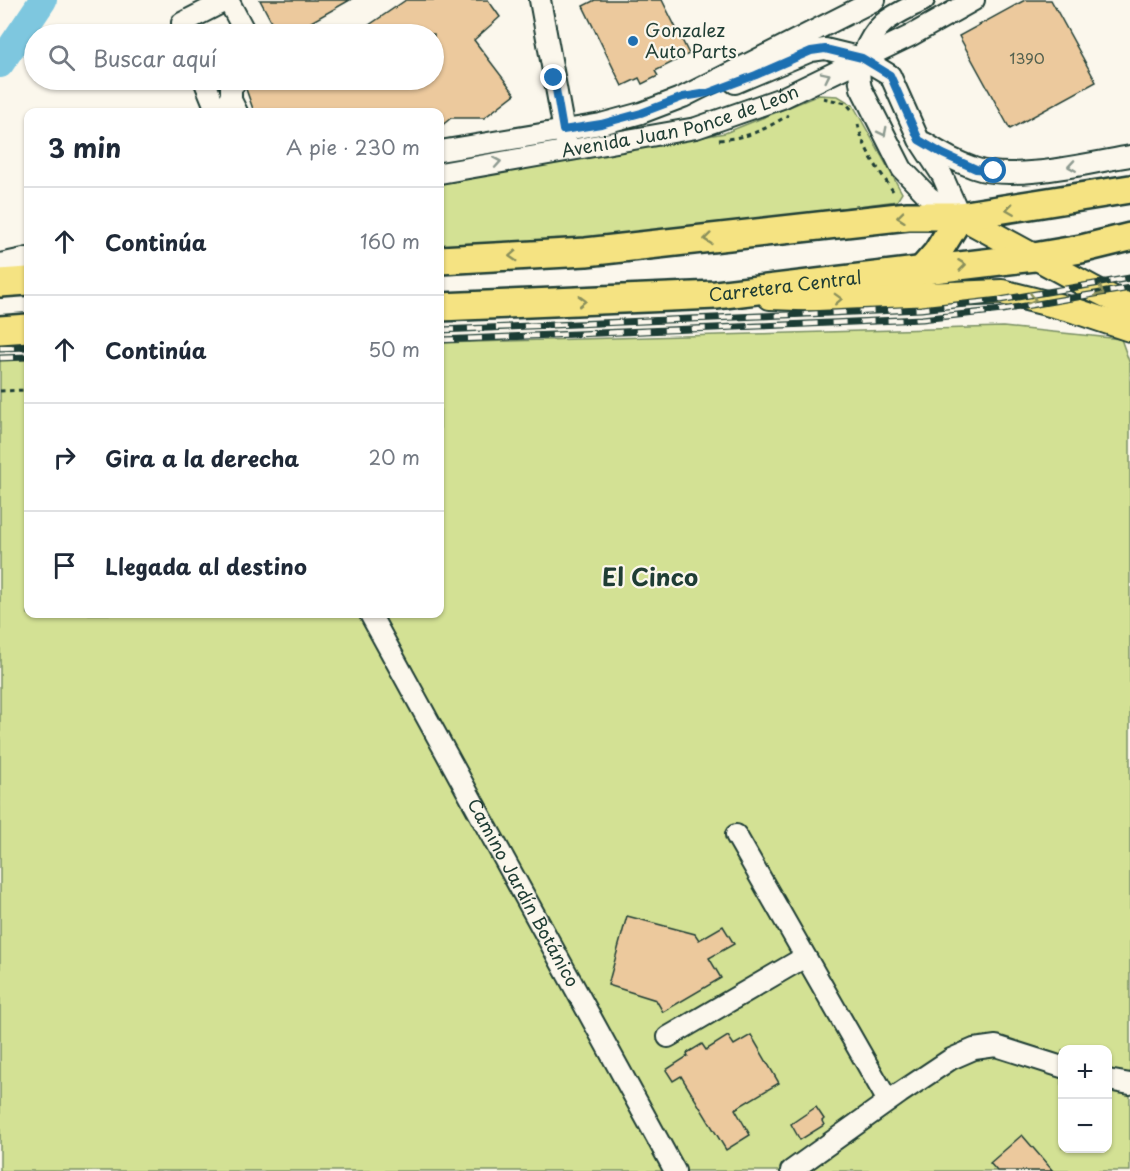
<!DOCTYPE html>
<html lang="es">
<head>
<meta charset="utf-8">
<style>
	:root { --surface:#fff; --page:#f6f6f7; --text:#1f2937; --muted:#747a83; --line:#e0e1e3 }
	body { margin:0; font-family:"Playpen Sans",sans-serif; background:var(--page); color:var(--text) }
	.controls { position:absolute; right:18px; bottom:18px; display:grid; overflow:hidden; border-radius:12px; box-shadow:0 2px 4px #0004 }
	.controls button { width:54px; height:54px; display:grid; place-items:center; padding:0; border:0; border-bottom:2px solid var(--line); background:var(--surface); color:var(--text); font:30px sans-serif }
	.stop { position:absolute; width:18px; height:18px; margin:-14px; border:4px solid #1f6fb2; border-radius:50%; background:#fff }
	.stop.end { background:#1f6fb2; border-color:#fff; box-shadow:0 2px 6px #0008 }
	.list { margin:0; padding:0; list-style:none }
	h2 { display:flex; justify-content:space-between; align-items:center; height:78px; margin:0; padding:0 24px; font-size:26px }
	h2 small { font-size:20px; font-weight:400; color:var(--muted) }
	.list li { display:grid; grid-template-columns:39px 1fr auto; gap:18px; align-items:center; box-sizing:border-box; height:108px; padding:0 24px; border-top:2px solid var(--line) }
	.list b { display:block; font-size:22px; white-space:nowrap }
	.list em { font-size:20px; font-style:normal; color:var(--muted) }
	.icon { flex:none; width:33px; height:33px; fill:none; stroke:currentColor; stroke-width:2; stroke-linecap:round; stroke-linejoin:round }
	.map { position:relative; flex:none; width:1130px; height:1171px; overflow:hidden }
	.search { position:absolute; background:var(--surface); box-shadow:0 2px 4px #0004; left:24px; top:24px; width:420px; height:66px; display:flex; align-items:center; gap:15px; box-sizing:border-box; padding:0 21px; border-radius:33px; color:var(--muted); font-size:22px }
	.panel { position:absolute; background:var(--surface); box-shadow:0 2px 4px #0004; left:24px; top:108px; width:420px; height:510px; border-radius:12px }
	.map>svg:first-child { display:block }
	.green { fill:#d3e194; stroke:#798f64; stroke-width:1.5; fill-rule:evenodd }
	.lines { fill:none; stroke-linecap:round; stroke-linejoin:round }
	.river { stroke:#7ec7df; stroke-width:28 }
	.building { fill:#ecc99d; stroke:#1f3d34; stroke-width:1.5 }
	.minor-casing { stroke:#1f3d34; stroke-width:24 }
	.major-casing { stroke:#1f3d34; stroke-width:28 }
	.highway-casing { stroke:#1f3d34; stroke-width:32 }
	.path { stroke:#1f3d34; stroke-width:3; stroke-dasharray:4.5 4.5; stroke-linecap:butt }
	.minor { stroke:#fbf7ec; stroke-width:20 }
	.major { stroke:#f5e382; stroke-width:24 }
	.highway { stroke:#f5e382; stroke-width:27 }
	.rail-casing { stroke:#1f3d34; stroke-width:7 }
	.rail { stroke:#fbf7ec; stroke-width:4.5; stroke-dasharray:14; stroke-linecap:butt }
	.oneway { stroke:#8d9a90 }
	.oneway2 { stroke:#8a905b }
	.route { stroke:#1f6fb2; stroke-width:8 }
	.poi-dot { fill:#1f6fb2; stroke:#fbf7ec; stroke-width:2 }
	.labels { text-anchor:middle; stroke-width:4.5; stroke-linejoin:round; paint-order:stroke }
	.number-label { font-size:15px; fill:#52604e }
	.poi-label { font-size:18px; fill:#1f3d34; stroke:#fbf7ec; text-anchor:start }
	.street-label { font-size:18px; fill:#1f3d34; stroke:#fbf7ec }
	.district-label { font-size:24px; font-weight:bold; fill:#1f3d34; stroke:#fbf7ec }
</style>
</head>
<body>
<div class="map">
<svg width="1130" height="1171" viewBox="0 0 1130 1171">
	<rect width="100%" height="100%" fill="#fbf7ec"/>
	<filter id="ink" filterUnits="userSpaceOnUse"><feTurbulence type="fractalNoise" baseFrequency=".0167" numOctaves="2"/><feDisplacementMap in="SourceGraphic" scale="12" xChannelSelector="R" yChannelSelector="G"/><feConvolveMatrix kernelMatrix="1 2 1 2 8 2 1 2 1" color-interpolation-filters="sRGB"/></filter>
	<g filter="url(#ink)">
		<g class="green">
			<polygon points="819,95 838,96 853,105 902,193 897,201 632,235 555,242 440,248 440,182 725,133"/>
			<path d="M1003 327 1121 339 1130 364V1171H0V357L28 356V614H440V343ZM1062 1050H1108V1148H1062Z"/>
		</g>
		<g class="lines">
			<polyline class="river" points="0,64 43,0"/>
		</g>
		<g class="building">
			<polygon points="260,0 350,0 290,34 278,34"/>
			<polygon points="406,0 488,0 500,17 474,40 515,94 484,118 451,118 440,127 440,112 254,112 246,89 252,80 434,80 434,34 356,34"/>
			<polygon points="595,0 662,0 689,54 655,71 658,76 642,84 639,78 622,86 583,6"/>
			<polygon points="1025,0 1051,0 1096,82 1010,129 959,36"/>
			<polygon points="627,916 695,934 699,940 723,926 734,944 709,958 721,978 663,1012 656,1000 608,985"/>
			<polygon points="751,1035 779,1083 735,1109 750,1135 726,1150 681,1076 673,1081 666,1070 688,1056 687,1053 702,1044 706,1050 728,1036 734,1045"/>
			<polygon points="816,1107 824,1119 822,1121 824,1125 800,1140 791,1124"/>
			<polygon points="1022,1135 1053,1171 997,1171 990,1163"/>
		</g>
		<g class="lines">
			<g class="minor-casing">
				<g id="minor">
					<polyline points="228,0 246,34"/>
					<polyline points="540,0 566,142"/>
					<path d="M924 0C893 16 876 20 863 55 859 67 858 76 861 88L902 169 929 197 959 216"/>
					<polyline points="186,34 182,23 227,0"/>
					<polyline points="204,80 217,112"/>
					<polyline points="735,83 811,51 825,49 862,58 875,66 890,75 919,140 942,175 960,216"/>
					<polyline points="237,112 231,100 231,87 238,80"/>
					<path d="M925 143C940 153 957 162 974 168 1012 182 1090 163 1130 156"/>
					<polyline points="440,151 601,124 641,113 683,97 875,0"/>
					<path id="s1" d="M440 173 696 128 782 98 910 36 974 0"/>
					<polyline points="0,264 28,258"/>
					<path id="s2" d="M370 614 675 1171"/>
					<polyline points="736,835 888,1101"/>
					<polyline points="668,1037 805,957"/>
					<polyline points="1108,1080 1130,1084"/>
					<polyline points="791,1171 900,1093 951,1059 974,1049 996,1046 1062,1067"/>
				</g>
			</g>
			<g class="major-casing">
				<g id="major">
					<polyline points="960,216 1094,289 1130,307"/>
					<polyline points="770,297 824,299 1002,292 1070,309 1130,329"/>
				</g>
			</g>
			<g class="highway-casing">
				<g id="highway">
					<polyline points="440,260 586,252 908,216 960,216 1130,189"/>
					<polyline points="922,270 937,253 960,216"/>
					<polyline points="0,283 28,281"/>
					<path id="s3" d="M440 307 716 295 1034 257 1081 249 1130 237"/>
					<polyline points="0,330 28,328"/>
				</g>
			</g>
			<g class="path">
				<polyline points="823,98 846,103 852,110"/>
				<path d="M858 124C863 149 878 169 893 191"/>
				<path d="M719 140C749 137 763 131 788 115"/>
				<polyline points="0,391 28,390"/>
			</g>
			<use href="#minor" class="minor"/>
			<use href="#major" class="major"/>
			<use href="#highway" class="highway"/>
			<g class="rail-casing">
				<g id="rail">
					<polyline points="440,330 921,309 1000,300 1130,278"/>
					<polyline points="440,340 922,319 1002,310 1130,288"/>
					<polyline points="0,348 28,347"/>
					<polyline points="0,358 28,357"/>
				</g>
			</g>
			<use href="#rail" class="rail"/>
		</g>
		<defs><path id="oneway-chevron" d="M-2-3.5L2.5 0L-2 3.5" fill="none" stroke-width="1.6" stroke-linecap="round" stroke-linejoin="round" transform="scale(1.5)"/></defs>
		<g class="oneway">
			<use href="#oneway-chevron" transform="translate(826 76) rotate(-26)"/>
			<use href="#oneway-chevron" transform="translate(883 132) rotate(63)"/>
			<use href="#oneway-chevron" transform="translate(497 162) rotate(-10)"/>
			<use href="#oneway-chevron" transform="translate(1072 166) rotate(171)"/>
		</g>
		<g class="oneway2">
			<use href="#oneway-chevron" transform="translate(1010 209) rotate(172)"/>
			<use href="#oneway-chevron" transform="translate(901 217) rotate(174)"/>
			<use href="#oneway-chevron" transform="translate(708 239) rotate(174)"/>
			<use href="#oneway-chevron" transform="translate(513 256) rotate(177)"/>
			<use href="#oneway-chevron" transform="translate(962 265) rotate(-7)"/>
			<use href="#oneway-chevron" transform="translate(1100 292) rotate(27)"/>
			<use href="#oneway-chevron" transform="translate(838 299) rotate(-2)"/>
			<use href="#oneway-chevron" transform="translate(1032 299) rotate(14)"/>
			<use href="#oneway-chevron" transform="translate(582 301) rotate(-2)"/>
		</g>
	</g>
	<g class="lines" filter="url(#ink)">
		<polyline class="route" points="554,78 563,130 601,124 641,113 683,97 708,93 756,75 811,51 825,49 862,58 890,75 919,140 943,154 976,169 994,171"/>
	</g>
	<circle class="poi-dot" cx="633" cy="41" r="6"/>
	<g class="labels">
		<g class="number-label">
			<text x="1027" y="64">1390</text>
		</g>
		<g class="poi-label">
			<text x="645" y="37">Gonzalez<tspan x="645" dy="21">Auto Parts</tspan></text>
		</g>
		<g class="street-label">
			<text dy="6" stroke="none"><textPath href="#s1" startOffset="246">Avenida Juan Ponce de León</textPath></text>
			<text dy="6" stroke="none"><textPath href="#s3" startOffset="346">Carretera Central</textPath></text>
			<text dy="6" stroke="none"><textPath href="#s2" startOffset="318">Camino Jardín Botánico</textPath></text>
		</g>
		<g class="district-label">
			<text x="650" y="586">El Cinco</text>
		</g>
	</g>
</svg>
<div class="controls">
<button>+</button>
<button>−</button>
</div>
<div class="stop" style="left:994px;top:171px"></div>
<div class="stop end" style="left:554px;top:78px"></div>
<div class="search"><svg class="icon" aria-label="search" viewBox="0 0 24 24"><circle cx="10" cy="10" r="6"/><path d="M15 15l6 6"/></svg>Buscar aquí</div>
<section class="panel">
<h2>3 min<small>A pie · 230 m</small></h2>
<ul class="list">
<li><svg class="icon" aria-label="ahead" viewBox="0 0 24 24"><path d="M12 20V5M6 11l6-6 6 6"/></svg><div><b>Continúa</b></div><em>160 m</em></li>
<li><svg class="icon" aria-label="ahead" viewBox="0 0 24 24"><path d="M12 20V5M6 11l6-6 6 6"/></svg><div><b>Continúa</b></div><em>50 m</em></li>
<li><svg class="icon" aria-label="right" viewBox="0 0 24 24"><path d="M7 20v-9h11M14 6l5 5-5 5"/></svg><div><b>Gira a la derecha</b></div><em>20 m</em></li>
<li><svg class="icon" aria-label="arrive" viewBox="0 0 24 24"><path d="M6 21V4h12l-3 4 3 4H6"/></svg><div><b>Llegada al destino</b></div></li>
</ul>
</section>
</div>
</body>
</html>
